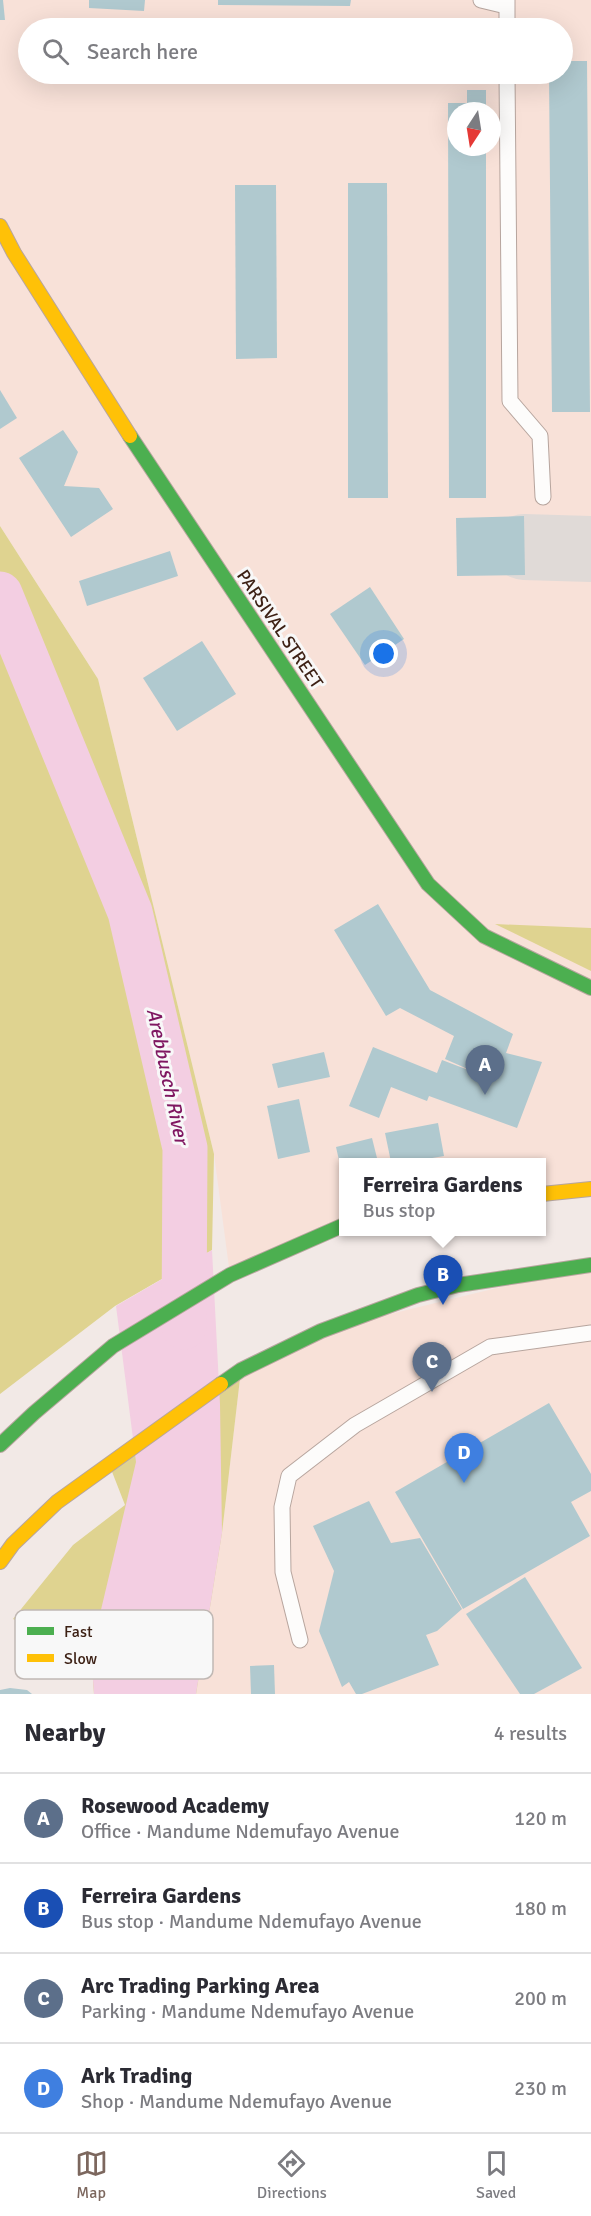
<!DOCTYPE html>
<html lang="en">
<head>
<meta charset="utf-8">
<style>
	:root { --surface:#fff; --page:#f2f2f3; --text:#2b2b33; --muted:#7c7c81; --line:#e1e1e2; --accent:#7c675e }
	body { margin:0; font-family:Signika,sans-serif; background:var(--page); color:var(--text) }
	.compass { position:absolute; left:447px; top:102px; width:54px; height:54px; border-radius:50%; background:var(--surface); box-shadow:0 6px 24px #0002; rotate:192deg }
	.you { position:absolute; left:384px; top:654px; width:21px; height:21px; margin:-15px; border:4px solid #fff; border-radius:50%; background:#1a73e8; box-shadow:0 0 0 9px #1a73e833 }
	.badge { display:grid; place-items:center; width:39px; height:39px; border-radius:50%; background:var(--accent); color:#fff; font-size:20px; font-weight:700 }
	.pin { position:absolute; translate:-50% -50px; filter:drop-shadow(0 2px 3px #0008) }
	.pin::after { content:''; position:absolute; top:32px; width:21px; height:18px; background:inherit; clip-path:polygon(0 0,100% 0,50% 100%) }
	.popup { position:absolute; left:339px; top:1158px; width:207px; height:78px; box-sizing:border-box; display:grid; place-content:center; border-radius:0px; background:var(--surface); filter:drop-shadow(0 2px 4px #0005); font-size:20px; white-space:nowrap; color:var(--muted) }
	.popup b { font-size:22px; color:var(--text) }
	.popup::after { content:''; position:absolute; left:50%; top:100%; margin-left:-12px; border:12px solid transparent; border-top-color:var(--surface) }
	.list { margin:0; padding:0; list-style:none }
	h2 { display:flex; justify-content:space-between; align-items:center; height:78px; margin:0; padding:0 24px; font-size:26px }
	h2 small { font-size:20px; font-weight:400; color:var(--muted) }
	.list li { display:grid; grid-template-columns:39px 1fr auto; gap:18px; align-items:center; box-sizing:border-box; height:90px; padding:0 24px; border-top:2px solid var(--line) }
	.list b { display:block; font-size:22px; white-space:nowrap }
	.list p { margin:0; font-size:20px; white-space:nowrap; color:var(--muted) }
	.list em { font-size:20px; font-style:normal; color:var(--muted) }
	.icon { flex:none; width:33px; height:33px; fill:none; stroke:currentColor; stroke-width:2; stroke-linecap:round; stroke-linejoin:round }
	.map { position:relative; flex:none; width:591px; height:1694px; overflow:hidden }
	.search { position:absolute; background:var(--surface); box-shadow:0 6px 24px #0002; left:18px; right:18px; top:18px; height:66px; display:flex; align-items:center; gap:15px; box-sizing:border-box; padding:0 21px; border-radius:33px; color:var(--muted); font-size:22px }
	.sheet { height:438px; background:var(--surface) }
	nav { display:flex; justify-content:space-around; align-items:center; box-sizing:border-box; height:84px; border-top:2px solid var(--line); background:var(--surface); font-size:16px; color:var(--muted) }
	nav a { display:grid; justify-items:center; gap:3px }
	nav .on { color:var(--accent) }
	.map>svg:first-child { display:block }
	.built { fill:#f8e1d8; fill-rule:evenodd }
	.green { fill:#dfd390 }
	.water { fill:#f3cee2 }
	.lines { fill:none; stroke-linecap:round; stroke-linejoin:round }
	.river { stroke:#f3cee2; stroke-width:45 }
	.taxiway { stroke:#e0dad7; stroke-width:66 }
	.building { fill:#b0c9cf }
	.lane-casing { stroke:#b7a59e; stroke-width:17 }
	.fast-casing { stroke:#b7a59e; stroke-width:16 }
	.slow-casing { stroke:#b7a59e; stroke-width:16 }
	.lane { stroke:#fdfcfb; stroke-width:15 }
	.fast { stroke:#4caf50; stroke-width:14 }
	.slow { stroke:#ffc107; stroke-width:14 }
	.labels { text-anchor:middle; stroke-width:6; stroke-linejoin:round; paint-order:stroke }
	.street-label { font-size:18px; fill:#3d2115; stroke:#f8f8f8 }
	.water-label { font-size:20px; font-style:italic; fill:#7f1761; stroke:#f8f8f8 }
	.key { fill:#f8f8f8; stroke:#c0b8b4; stroke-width:1.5 }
	.key-label { font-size:16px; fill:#3d2115 }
</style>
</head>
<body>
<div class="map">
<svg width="591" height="1694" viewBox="0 0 591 1694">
	<rect width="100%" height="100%" fill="#f2e9e6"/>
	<g class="built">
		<path d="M0 0H591V1189L542 1194V1162H344V1225L230 1275 214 1154 98 679 0 526ZM28 28H562V74H28ZM456 111H492V147H456Z"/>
		<polygon points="591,1265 591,1694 196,1694 222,1533 241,1370 321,1331"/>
	</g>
	<g class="green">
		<polygon points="0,526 98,679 214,1154 212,1250 115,1306 0,1394"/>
		<polygon points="495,924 591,928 591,971"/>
		<polygon points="241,1370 222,1533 196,1694 94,1694 91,1652 13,1619 73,1545 125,1505 109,1464"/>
	</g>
	<polygon class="water" points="212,1250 220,1404 222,1533 196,1694 94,1694 91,1652 136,1462 116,1306"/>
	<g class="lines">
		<polyline class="river" points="0,594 130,912 185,1148 184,1327"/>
		<polyline class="taxiway" points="524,547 591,549"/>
	</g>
	<g class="building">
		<polygon points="0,0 3,0 5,20 0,20"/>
		<polygon points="89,0 145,0 144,11 89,8"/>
		<polygon points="218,0 351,0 350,6 218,5"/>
		<polygon points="562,61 587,61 590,412 552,412 549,74 562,74"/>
		<polygon points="467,90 486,90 486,111 456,111 456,147 486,147 486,498 449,498 448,103 467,103"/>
		<polygon points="348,183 387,183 388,498 348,498"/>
		<polygon points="235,185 276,185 277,358 236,359"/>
		<polygon points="0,390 17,418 0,429"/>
		<polygon points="63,430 78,452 64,486 99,488 113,509 71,537 19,458"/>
		<polygon points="524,516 525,575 457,576 456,518"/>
		<polygon points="170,551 178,576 87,606 79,581"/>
		<polygon points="370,587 404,639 365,665 330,614"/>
		<polygon points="202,641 236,694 177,731 143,678"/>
		<polygon points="378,904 430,990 513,1034 506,1053 542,1062 517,1128 429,1096 427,1101 391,1087 379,1118 349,1106 373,1047 437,1073 442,1060 479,1074 445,1059 454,1036 400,1008 386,1016 334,930"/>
		<polygon points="324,1052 330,1077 278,1088 272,1064"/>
		<polygon points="299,1099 310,1152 278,1159 267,1106"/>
		<polygon points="438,1123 444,1156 409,1162 391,1162 385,1133"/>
		<polygon points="372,1138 378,1162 344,1162 343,1178 336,1147"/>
		<polygon points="549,1403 591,1474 591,1491 571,1502 590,1536 463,1609 395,1492"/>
		<polygon points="369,1501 391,1543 420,1538 462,1609 437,1631 426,1635 439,1665 362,1694 356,1694 349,1682 342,1687 319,1631 334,1571 313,1526"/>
		<polygon points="525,1577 582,1668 534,1694 520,1694 466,1614"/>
		<polygon points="274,1665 275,1694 251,1694 250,1666"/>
		<polygon points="10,1688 27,1690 32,1694 0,1694 0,1690"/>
	</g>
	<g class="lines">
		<g class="lane-casing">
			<g id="lane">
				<polyline points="481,0 506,6"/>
				<polyline points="507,28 507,0"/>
				<polyline points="507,74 510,401 540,436 543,497"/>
				<polyline points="300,1640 283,1572 282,1507 289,1476 355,1425 490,1347 591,1333"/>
			</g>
		</g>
		<g class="fast-casing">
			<g id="fast">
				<polyline points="130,436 428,884 484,936 591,988"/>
				<polyline points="221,1384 241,1370 321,1331 418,1295 458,1285 591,1265"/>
				<polyline points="0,1445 34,1413 113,1346 230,1275 344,1225"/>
			</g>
		</g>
		<g class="slow-casing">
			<g id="slow">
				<polyline points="0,226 14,253 130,436"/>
				<polyline points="542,1194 591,1189"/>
				<polyline points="0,1562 13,1544 57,1502 221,1384"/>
			</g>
		</g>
		<use href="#lane" class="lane"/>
		<use href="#fast" class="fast"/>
		<use href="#slow" class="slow"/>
	</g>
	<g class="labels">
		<g class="street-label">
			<text transform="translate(280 629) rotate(56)" y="6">PARSIVAL STREET</text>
		</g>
		<g class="water-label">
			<text transform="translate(168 1076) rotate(78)" y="7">Arebbusch River</text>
		</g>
	</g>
	<rect x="15" y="1610" width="198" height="69" rx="9" class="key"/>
	<rect x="27" y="1627" width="27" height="8" fill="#4caf50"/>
	<rect x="27" y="1654" width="27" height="8" fill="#ffc107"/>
	<g class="key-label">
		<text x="64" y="1637">Fast</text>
		<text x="64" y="1664">Slow</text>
	</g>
</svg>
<svg class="compass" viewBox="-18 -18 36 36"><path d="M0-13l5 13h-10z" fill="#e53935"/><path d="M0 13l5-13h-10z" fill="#7c7c81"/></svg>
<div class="you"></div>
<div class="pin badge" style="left:485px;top:1095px;background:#5c6f8a">A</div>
<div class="pin badge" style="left:443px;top:1305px;background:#1a4fb4">B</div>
<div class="popup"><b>Ferreira Gardens</b>Bus stop</div>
<div class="pin badge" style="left:432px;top:1392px;background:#5c6f8a">C</div>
<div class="pin badge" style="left:464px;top:1483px;background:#3f7fe0">D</div>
<div class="search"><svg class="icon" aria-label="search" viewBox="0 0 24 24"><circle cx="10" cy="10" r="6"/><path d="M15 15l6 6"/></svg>Search here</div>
</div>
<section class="sheet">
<h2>Nearby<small>4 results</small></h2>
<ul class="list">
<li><span class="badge" style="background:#5c6f8a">A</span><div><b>Rosewood Academy</b><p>Office · Mandume Ndemufayo Avenue</p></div><em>120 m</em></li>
<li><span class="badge" style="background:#1a4fb4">B</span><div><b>Ferreira Gardens</b><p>Bus stop · Mandume Ndemufayo Avenue</p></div><em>180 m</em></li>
<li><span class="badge" style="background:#5c6f8a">C</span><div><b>Arc Trading Parking Area</b><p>Parking · Mandume Ndemufayo Avenue</p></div><em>200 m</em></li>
<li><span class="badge" style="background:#3f7fe0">D</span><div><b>Ark Trading</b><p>Shop · Mandume Ndemufayo Avenue</p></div><em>230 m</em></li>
</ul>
</section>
<nav>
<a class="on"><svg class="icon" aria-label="map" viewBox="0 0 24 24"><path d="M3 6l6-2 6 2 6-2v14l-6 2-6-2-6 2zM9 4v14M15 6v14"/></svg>Map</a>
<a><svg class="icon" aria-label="directions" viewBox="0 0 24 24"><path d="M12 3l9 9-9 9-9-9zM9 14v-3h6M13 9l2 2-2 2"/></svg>Directions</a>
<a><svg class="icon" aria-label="saved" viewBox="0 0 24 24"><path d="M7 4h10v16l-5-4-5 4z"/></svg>Saved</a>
</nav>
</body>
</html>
